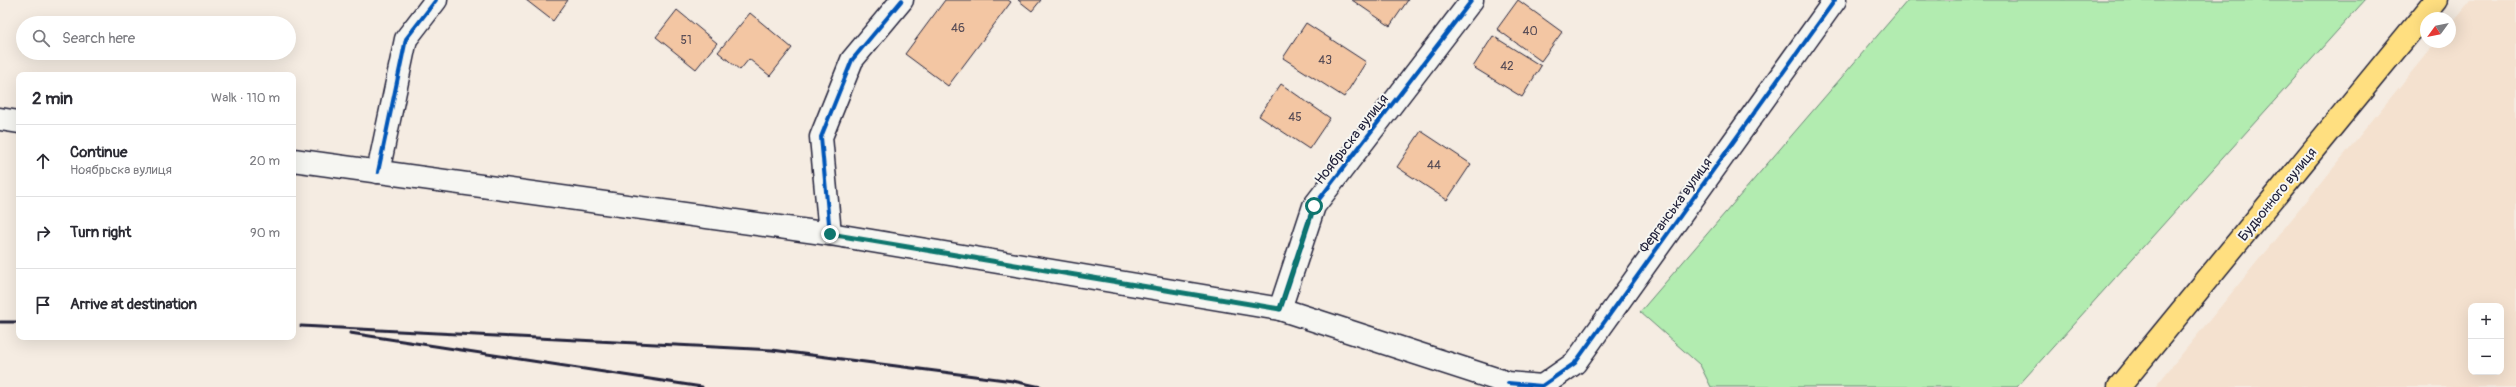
<!DOCTYPE html>
<html lang="en">
<head>
<meta charset="utf-8">
<style>
	:root { --surface:#fff; --page:#f7f7f7; --text:#2b2b33; --muted:#7c7c81; --line:#e1e1e2 }
	body { margin:0; font-family:Pangolin,sans-serif; background:var(--page); color:var(--text) }
	.controls { position:absolute; right:12px; bottom:12px; display:grid; overflow:hidden; border-radius:8px; box-shadow:0 4px 16px #0002 }
	.controls button { width:36px; height:36px; display:grid; place-items:center; padding:0; border:0; border-bottom:1px solid var(--line); background:var(--surface); color:var(--text); font:20px sans-serif }
	.compass { position:absolute; left:2420px; top:12px; width:36px; height:36px; border-radius:50%; background:var(--surface); box-shadow:0 4px 16px #0002; rotate:237deg }
	.stop { position:absolute; width:12px; height:12px; margin:-9px; border:3px solid #0f766e; border-radius:50%; background:#fff }
	.stop.end { background:#0f766e; border-color:#fff; box-shadow:0 1px 4px #0008 }
	.list { margin:0; padding:0; list-style:none }
	h2 { display:flex; justify-content:space-between; align-items:center; height:52px; margin:0; padding:0 16px; font-size:17px }
	h2 small { font-size:13px; font-weight:400; color:var(--muted) }
	.list li { display:grid; grid-template-columns:26px 1fr auto; gap:12px; align-items:center; box-sizing:border-box; height:72px; padding:0 16px; border-top:1px solid var(--line) }
	.list b { display:block; font-size:15px; white-space:nowrap }
	.list p { margin:0; font-size:13px; white-space:nowrap; color:var(--muted) }
	.list em { font-size:13px; font-style:normal; color:var(--muted) }
	.icon { flex:none; width:22px; height:22px; fill:none; stroke:currentColor; stroke-width:2; stroke-linecap:round; stroke-linejoin:round }
	.map { position:relative; flex:none; width:2516px; height:387px; overflow:hidden }
	.search { position:absolute; background:var(--surface); box-shadow:0 4px 16px #0002; left:16px; top:16px; width:280px; height:44px; display:flex; align-items:center; gap:10px; box-sizing:border-box; padding:0 14px; border-radius:22px; color:var(--muted); font-size:15px }
	.panel { position:absolute; background:var(--surface); box-shadow:0 4px 16px #0002; left:16px; top:72px; width:280px; height:268px; border-radius:8px }
	.map>svg:first-child { display:block }
	.built { fill:#f4e1cf; fill-rule:evenodd }
	.green { fill:#b2ecb0; stroke:#6a8776 }
	.building { fill:#f3c6a3; stroke:#22223b }
	.lines { fill:none; stroke-linecap:round; stroke-linejoin:round }
	.minor-casing { stroke:#22223b; stroke-width:25 }
	.major-casing { stroke:#22223b; stroke-width:25 }
	.minor { stroke:#f6f6f2; stroke-width:22 }
	.major { stroke:#ffdf80; stroke-width:22 }
	.rail { stroke:#22223b; stroke-width:3 }
	.cycleway-casing { stroke:#f6f6f2; stroke-width:6 }
	.cycleway { stroke:#0057b8; stroke-width:4 }
	.route { stroke:#0f766e; stroke-width:5 }
	.labels { text-anchor:middle; stroke-width:4; stroke-linejoin:round; paint-order:stroke }
	.number-label { font-size:12px; fill:#564b55 }
	.street-label { font-size:14px; fill:#22223b; stroke:#f6f6f2 }
</style>
</head>
<body>
<div class="map">
<svg width="2516" height="387" viewBox="0 0 2516 387">
	<rect width="100%" height="100%" fill="#f5ece2"/>
	<filter id="ink" filterUnits="userSpaceOnUse"><feTurbulence type="fractalNoise" baseFrequency=".025" numOctaves="2"/><feDisplacementMap in="SourceGraphic" scale="8" xChannelSelector="R" yChannelSelector="G"/><feConvolveMatrix kernelMatrix="1 2 1 2 8 2 1 2 1" color-interpolation-filters="sRGB"/></filter>
	<g filter="url(#ink)">
		<path class="built" d="M2471 0H2516V387H2155L2436 42H2450V25ZM2471 306H2501V372H2471Z"/>
		<polygon class="green" points="1908,0 2365,0 2017,387 1711,387 1700,365 1640,312"/>
		<g class="building">
			<polygon points="526,0 568,0 553,21"/>
			<polygon points="945,0 1008,0 1011,2 948,86 905,54"/>
			<polygon points="1018,0 1041,0 1032,11"/>
			<polygon points="1352,0 1408,0 1390,26"/>
			<polygon points="1518,0 1562,32 1541,61 1497,29"/>
			<polygon points="677,10 717,43 696,69 656,37"/>
			<polygon points="750,13 792,48 770,76 749,59 740,70 718,52"/>
			<polygon points="1306,23 1366,62 1344,97 1283,58"/>
			<polygon points="1493,36 1541,66 1522,97 1473,67"/>
			<polygon points="1281,84 1330,118 1309,149 1259,116"/>
			<polygon points="1421,131 1471,164 1447,200 1397,167"/>
		</g>
		<g class="lines">
			<g class="minor-casing">
				<g id="minor">
					<polyline points="0,119 19,122"/>
					<polyline points="293,160 830,234 1280,309 1508,383 1542,386 1575,363 1835,0"/>
					<polyline points="378,172 406,39 436,0"/>
					<polyline points="830,234 821,137 852,60 902,0"/>
					<polyline points="1280,309 1314,206 1472,0"/>
				</g>
			</g>
			<g class="major-casing">
				<polyline id="major" points="2119,387 2436,0"/>
			</g>
			<use href="#minor" class="minor"/>
			<use href="#major" class="major"/>
			<g class="rail">
				<polyline points="0,322 19,322"/>
				<polyline points="301,326 772,350 1013,381 1041,387"/>
				<polyline points="350,333 702,387"/>
			</g>
			<g class="cycleway-casing">
				<g id="cycleway">
					<polyline points="378,172 406,39 436,0"/>
					<polyline points="830,234 821,137 852,60 902,0"/>
					<polyline points="1280,309 1314,206 1472,0"/>
					<polyline points="1508,383 1542,386 1575,363 1835,0"/>
				</g>
			</g>
			<use href="#cycleway" class="cycleway"/>
		</g>
	</g>
	<g class="lines" filter="url(#ink)">
		<polyline class="route" points="830,234 1280,309 1314,206"/>
	</g>
	<g class="labels">
		<g class="number-label">
			<text x="958" y="32">46</text>
			<text x="1530" y="35">40</text>
			<text x="686" y="44">51</text>
			<text x="1325" y="64">43</text>
			<text x="1507" y="70">42</text>
			<text x="1295" y="121">45</text>
			<text x="1434" y="169">44</text>
		</g>
		<g class="street-label">
			<text transform="translate(1351 139) rotate(-52)" y="5">Ноябрьска вулиця</text>
			<text transform="translate(2277 194) rotate(-51)" y="5">Будьонного вулиця</text>
			<text transform="translate(1675 205) rotate(-54)" y="5">Ферганська вулиця</text>
		</g>
	</g>
</svg>
<div class="controls">
<button>+</button>
<button>−</button>
</div>
<svg class="compass" viewBox="-18 -18 36 36"><path d="M0-13l5 13h-10z" fill="#e53935"/><path d="M0 13l5-13h-10z" fill="#7c7c81"/></svg>
<div class="stop" style="left:1314px;top:206px"></div>
<div class="stop end" style="left:830px;top:234px"></div>
<div class="search"><svg class="icon" aria-label="search" viewBox="0 0 24 24"><circle cx="10" cy="10" r="6"/><path d="M15 15l6 6"/></svg>Search here</div>
<section class="panel">
<h2>2 min<small>Walk · 110 m</small></h2>
<ul class="list">
<li><svg class="icon" aria-label="ahead" viewBox="0 0 24 24"><path d="M12 20V5M6 11l6-6 6 6"/></svg><div><b>Continue</b><p>Ноябрьска вулиця</p></div><em>20 m</em></li>
<li><svg class="icon" aria-label="right" viewBox="0 0 24 24"><path d="M7 20v-9h11M14 6l5 5-5 5"/></svg><div><b>Turn right</b></div><em>90 m</em></li>
<li><svg class="icon" aria-label="arrive" viewBox="0 0 24 24"><path d="M6 21V4h12l-3 4 3 4H6"/></svg><div><b>Arrive at destination</b></div></li>
</ul>
</section>
</div>
</body>
</html>
